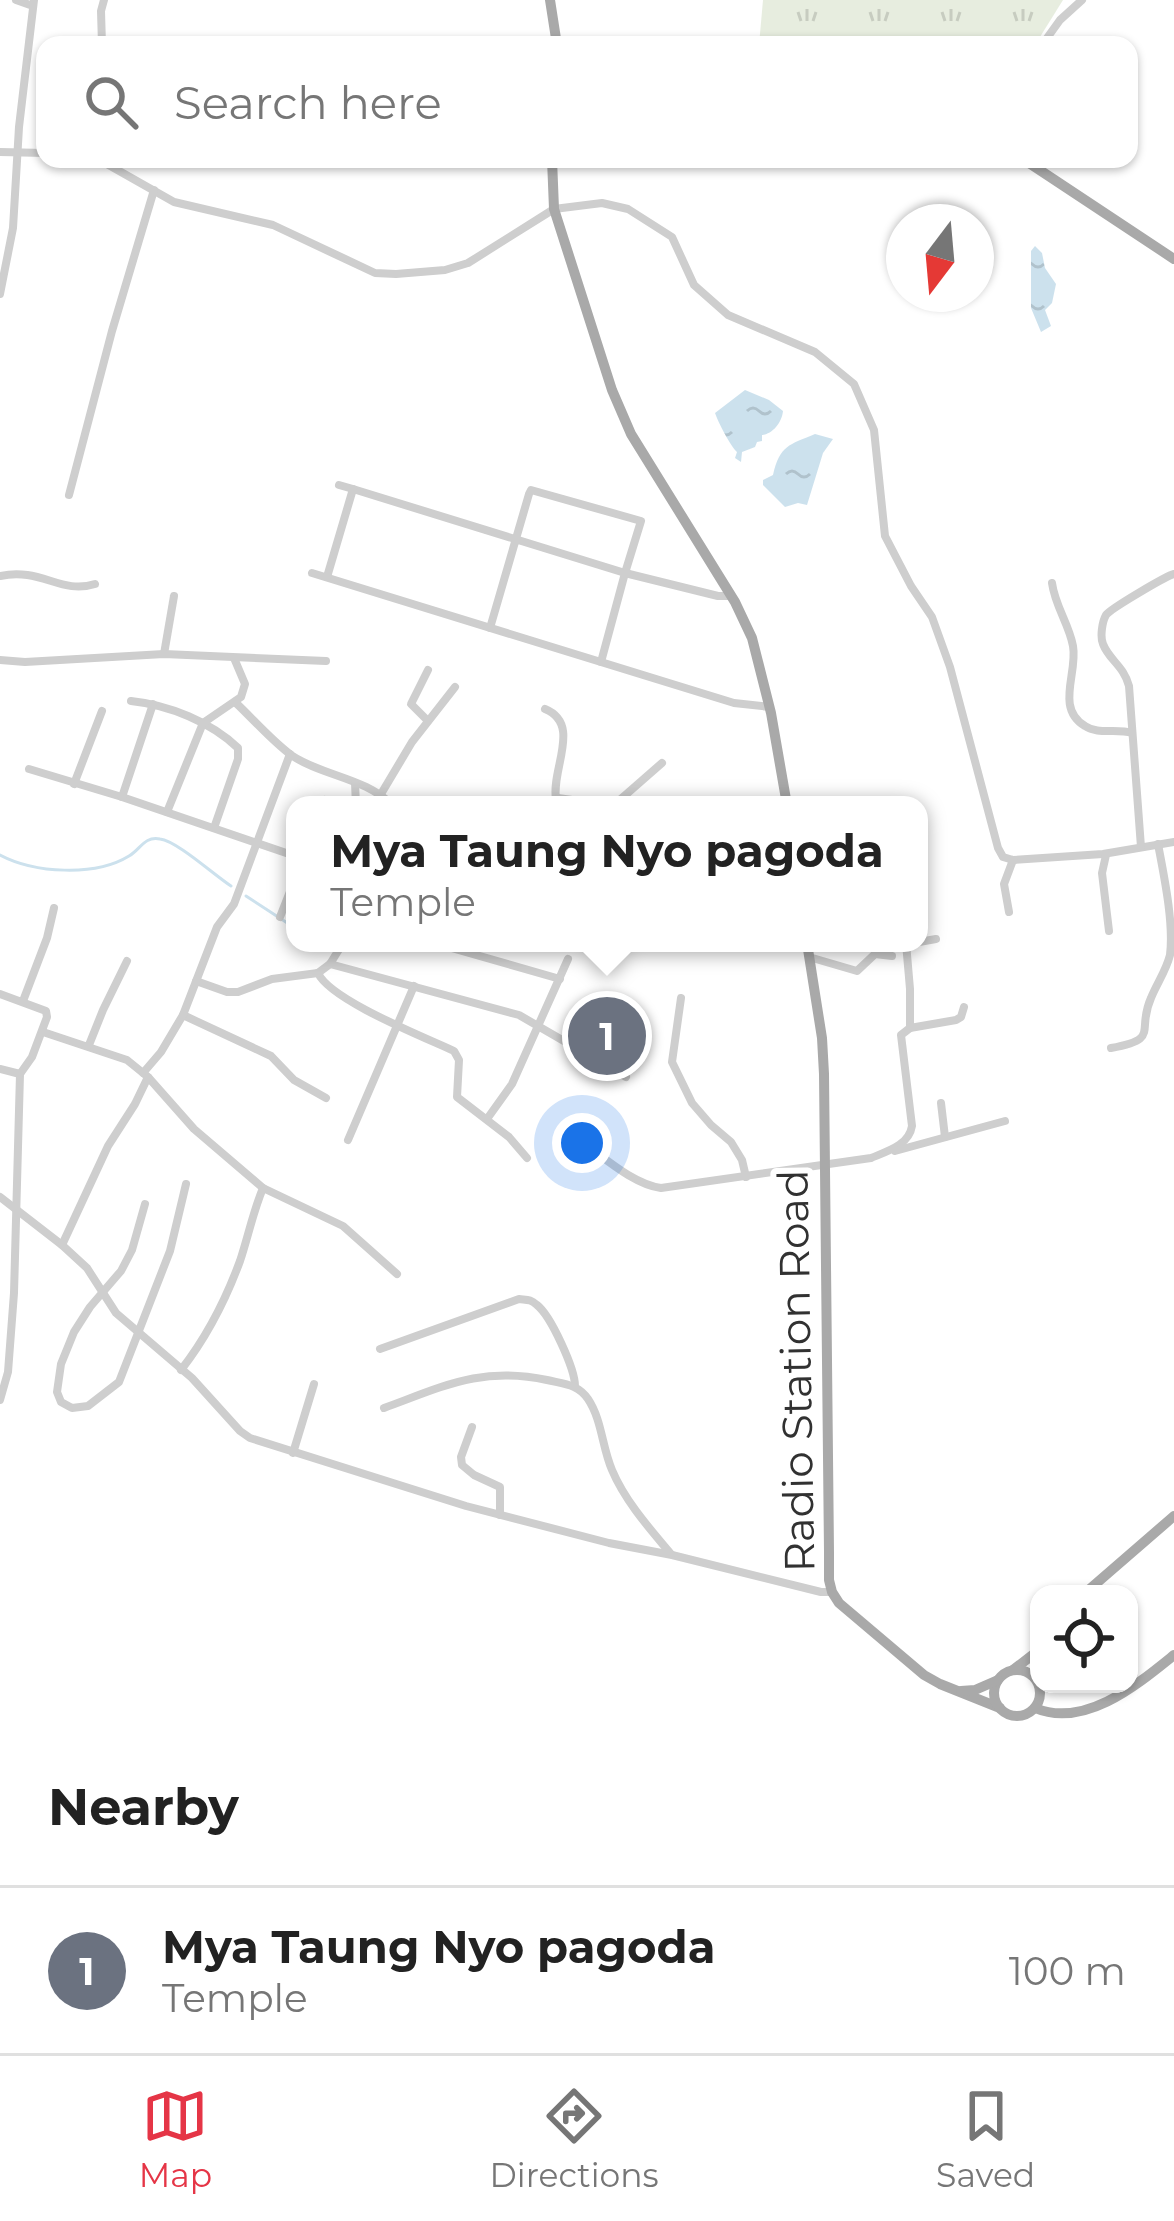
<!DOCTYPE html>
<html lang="en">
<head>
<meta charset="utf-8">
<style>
	:root { --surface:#fff; --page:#f2f2f2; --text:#222; --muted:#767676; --line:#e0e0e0; --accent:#e53546 }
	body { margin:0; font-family:Montserrat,sans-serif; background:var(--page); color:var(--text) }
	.controls { position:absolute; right:36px; bottom:36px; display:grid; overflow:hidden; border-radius:24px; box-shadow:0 3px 9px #0004 }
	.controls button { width:108px; height:108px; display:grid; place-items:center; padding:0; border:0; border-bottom:3px solid var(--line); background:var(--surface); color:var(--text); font:60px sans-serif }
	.compass { position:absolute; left:886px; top:204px; width:108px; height:108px; border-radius:50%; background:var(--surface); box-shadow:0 3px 9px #0004; rotate:196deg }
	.you { position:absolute; left:582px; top:1143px; width:42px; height:42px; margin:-30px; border:9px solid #fff; border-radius:50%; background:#1a73e8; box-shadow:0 0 0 18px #1a73e833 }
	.badge { display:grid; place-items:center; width:78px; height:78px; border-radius:50%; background:var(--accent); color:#fff; font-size:39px; font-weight:700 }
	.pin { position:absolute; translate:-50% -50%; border:6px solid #fff; box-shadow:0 3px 12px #0006 }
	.popup { position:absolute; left:286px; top:796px; width:642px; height:156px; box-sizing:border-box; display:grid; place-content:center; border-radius:24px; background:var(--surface); filter:drop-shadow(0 3px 9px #0005); font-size:39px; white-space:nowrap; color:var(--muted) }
	.popup b { font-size:45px; color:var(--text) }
	.popup::after { content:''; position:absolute; left:50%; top:100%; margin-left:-24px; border:24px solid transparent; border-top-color:var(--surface) }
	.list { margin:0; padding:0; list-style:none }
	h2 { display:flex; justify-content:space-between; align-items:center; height:156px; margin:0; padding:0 48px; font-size:51px }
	h2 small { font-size:39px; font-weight:400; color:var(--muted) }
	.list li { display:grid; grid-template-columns:78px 1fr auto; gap:36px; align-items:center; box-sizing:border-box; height:168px; padding:0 48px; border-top:3px solid var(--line) }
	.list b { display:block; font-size:45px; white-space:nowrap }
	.list p { margin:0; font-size:39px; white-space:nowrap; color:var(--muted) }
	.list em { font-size:39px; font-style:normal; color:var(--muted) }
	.icon { flex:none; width:66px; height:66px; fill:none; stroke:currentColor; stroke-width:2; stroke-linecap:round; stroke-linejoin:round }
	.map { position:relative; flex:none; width:1174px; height:1729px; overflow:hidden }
	.search { position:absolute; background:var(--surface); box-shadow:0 3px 9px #0004; left:36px; right:36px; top:36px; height:132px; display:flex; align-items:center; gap:30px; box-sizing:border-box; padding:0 42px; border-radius:24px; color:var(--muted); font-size:45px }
	.sheet { height:324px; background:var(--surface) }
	nav { display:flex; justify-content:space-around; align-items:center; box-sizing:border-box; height:168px; border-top:3px solid var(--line); background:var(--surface); font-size:33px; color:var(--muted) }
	nav a { display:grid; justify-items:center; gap:6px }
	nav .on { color:var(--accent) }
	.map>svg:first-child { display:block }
	.grass { fill:url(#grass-tufts) }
	.water { fill:url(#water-ripples) }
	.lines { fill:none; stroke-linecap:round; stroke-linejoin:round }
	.stream { stroke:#cce1ed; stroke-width:3 }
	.street { stroke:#cecece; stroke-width:8 }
	.primary { stroke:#a9a9a9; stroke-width:10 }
	.labels { text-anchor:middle; stroke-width:12; stroke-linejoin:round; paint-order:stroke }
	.street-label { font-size:42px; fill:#313131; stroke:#fff }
</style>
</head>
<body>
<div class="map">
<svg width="1174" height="1729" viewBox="0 0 1174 1729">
	<defs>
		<pattern id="grass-tufts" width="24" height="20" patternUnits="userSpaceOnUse" patternTransform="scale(3)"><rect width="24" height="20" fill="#e7eddf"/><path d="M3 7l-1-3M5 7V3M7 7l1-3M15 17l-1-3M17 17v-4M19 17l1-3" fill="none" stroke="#c7ccc0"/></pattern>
		<pattern id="water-ripples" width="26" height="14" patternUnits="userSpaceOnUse" patternTransform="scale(3)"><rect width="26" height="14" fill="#cce1ed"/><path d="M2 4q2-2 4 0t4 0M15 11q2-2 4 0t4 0" fill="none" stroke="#b0c2cc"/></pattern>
	</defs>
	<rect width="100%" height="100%" fill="#fff"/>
	<polygon class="grass" points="763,0 1063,0 1035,45 759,45"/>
	<g class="water">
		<polygon points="1035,246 1042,253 1045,268 1056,284 1052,303 1045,310 1051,326 1041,332 1031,308 1031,251"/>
		<path d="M745 390 769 400 783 411C782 422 773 434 762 435V441L757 442 755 447 742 452 741 462 735 458 737 452C731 447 718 422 715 413Z"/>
		<path d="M815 434 833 439 823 453 807 505 798 503 785 507 763 485V480L773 475C780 445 789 445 815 434Z"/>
	</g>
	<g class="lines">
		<g class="stream">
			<polyline points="744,805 766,800"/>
			<path d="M0 855C34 873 95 877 129 856 141 849 144 836 160 839 177 841 214 875 231 886"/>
			<polyline points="246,896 295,928"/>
		</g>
		<g class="street">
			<polyline points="16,0 33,6"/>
			<polyline points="102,45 101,11 104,0"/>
			<polyline points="1042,45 1060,20 1082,0"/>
			<polyline points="0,152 45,153"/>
			<polyline points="98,159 174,202 273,225 375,273 396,274 445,270 468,263 554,209 602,203 628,209 672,237 694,285 728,315 815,352 854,384 874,430 885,536 911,586 932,617 950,667 998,848 1003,857 1013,860 1103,854 1174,842"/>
			<polyline points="0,294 13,228 19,127 34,0"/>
			<polyline points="339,485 353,489 625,573 641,521 531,490 529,494 490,628"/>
			<polyline points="69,495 112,331 154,190"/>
			<polyline points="312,573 734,703 770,707"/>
			<path d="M0 576C41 567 61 595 95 584"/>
			<polyline points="327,577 353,489"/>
			<path d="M1052 583C1055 606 1069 624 1073 646 1078 673 1055 708 1085 726 1098 735 1117 728 1132 733"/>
			<polyline points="164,654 174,596"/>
			<polyline points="0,660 25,662 164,654 326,661"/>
			<polyline points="601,662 625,573 718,596 731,596"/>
			<polyline points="428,670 411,704 428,721"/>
			<path d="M131 701C169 705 211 722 238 748V759L214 828"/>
			<path d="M236 703C254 720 271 740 291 755 322 776 366 778 392 805"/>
			<path d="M545 709C582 724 551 769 556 799"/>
			<polyline points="29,769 122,797 295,856"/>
			<polyline points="355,783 356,805"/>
			<polyline points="74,784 102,711"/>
			<polyline points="381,794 412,742 455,687"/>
			<polyline points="122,797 153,704"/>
			<polyline points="323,805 325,800"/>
			<polyline points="552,805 558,798 607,805"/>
			<polyline points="614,805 662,763"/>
			<polyline points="167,812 203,723 241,697 245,684 234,658"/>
			<path d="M1141 847 1129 686C1124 666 1109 660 1103 644 1100 637 1102 622 1106 615 1110 609 1166 576 1174 574"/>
			<polyline points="1106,855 1102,873 1109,931"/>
			<polyline points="1009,912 1004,884 1013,860"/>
			<polyline points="280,917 295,879"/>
			<polyline points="919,942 936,939"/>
			<polyline points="434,943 560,979"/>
			<polyline points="809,957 857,971 875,954 892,956"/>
			<polyline points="330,964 519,1015 626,1077"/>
			<path d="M318 973C330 1000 424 1037 454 1051L459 1060 457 1097 509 1137 527 1158"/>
			<polyline points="318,973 330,964 343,943"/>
			<polyline points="196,981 227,992 238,992 272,979 318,973"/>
			<polyline points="0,994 46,1011 47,1017 32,1057 20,1074 14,1293 8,1372 0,1400"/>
			<polyline points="681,998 672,1062 692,1103 711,1125 731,1142 742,1160 746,1177"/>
			<polyline points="23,1001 47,938 54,908"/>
			<polyline points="183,1015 271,1056 294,1080 326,1098"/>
			<polyline points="910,1028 956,1020 961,1017 964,1007"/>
			<polyline points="43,1032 127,1060 148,1077 194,1129 263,1188 343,1226 397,1274"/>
			<polyline points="89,1045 103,1010 127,961"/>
			<path d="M1111 1048C1161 1039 1136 1031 1151 998 1157 983 1166 971 1170 955 1174 923 1164 876 1158 844"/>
			<polyline points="0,1069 20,1074"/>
			<polyline points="143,1073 161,1052 183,1015 217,927 234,904 290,754"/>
			<polyline points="941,1103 945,1137"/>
			<polyline points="487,1119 512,1084 568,959"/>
			<polyline points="348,1140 414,986"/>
			<path d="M582 1142C605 1158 633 1184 661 1188L871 1158C888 1151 909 1145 912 1126L901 1035 910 1028V989L906 943"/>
			<polyline points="895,1151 1005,1121"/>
			<polyline points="0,1197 62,1245 87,1268 116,1313 192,1378 240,1431 250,1438 466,1506 609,1543 672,1555 821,1592 832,1592"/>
			<polyline points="145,1204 132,1250 121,1271 90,1307 74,1332 61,1364 57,1392 61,1402 72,1408 88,1406 119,1382 170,1251 186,1184"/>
			<polyline points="62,1245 108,1146 135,1104 148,1077"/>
			<path d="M380 1349 519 1299C528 1300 530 1299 537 1305 551 1316 575 1369 575 1386"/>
			<path d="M181 1370C206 1338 226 1299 240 1261 248 1237 253 1212 263 1188"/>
			<path d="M384 1408C444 1386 482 1366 547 1380 564 1384 578 1384 588 1399 602 1420 602 1447 612 1470 625 1501 650 1529 671 1554"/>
			<polyline points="472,1427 461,1457 462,1465 474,1475 500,1487 500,1515"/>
			<polyline points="293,1453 314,1384"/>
		</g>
		<g class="primary">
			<polyline points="550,0 557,45"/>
			<polyline points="552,159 554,209 612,390 631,434 735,602 752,638 771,713 787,805"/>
			<polyline points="1023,159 1174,259"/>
			<polyline points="807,943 822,1038 824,1074 829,1552 829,1580 832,1592 839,1603 924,1675 940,1684 1000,1708"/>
			<polyline points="1084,1594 1174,1516"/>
			<polyline points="1013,1670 1039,1650"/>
			<circle cx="1017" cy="1693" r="23"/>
			<polyline points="961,1691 975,1690 998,1680"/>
			<path d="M1035 1708C1085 1729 1138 1684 1174 1655"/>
		</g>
	</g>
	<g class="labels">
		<g class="street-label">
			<text transform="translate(796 1371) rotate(-91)" y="15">Radio Station Road</text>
		</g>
	</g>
</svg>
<div class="controls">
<button><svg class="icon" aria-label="locate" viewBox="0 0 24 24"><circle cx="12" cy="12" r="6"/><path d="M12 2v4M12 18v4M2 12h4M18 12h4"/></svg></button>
</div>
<svg class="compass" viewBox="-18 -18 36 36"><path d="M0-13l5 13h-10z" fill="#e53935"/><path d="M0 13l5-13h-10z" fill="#767676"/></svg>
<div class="you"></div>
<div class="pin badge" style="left:607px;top:1036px;background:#6b7280">1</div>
<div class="popup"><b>Mya Taung Nyo pagoda</b>Temple</div>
<div class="search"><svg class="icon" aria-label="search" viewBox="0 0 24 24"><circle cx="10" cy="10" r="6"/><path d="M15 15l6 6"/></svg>Search here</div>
</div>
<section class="sheet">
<h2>Nearby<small></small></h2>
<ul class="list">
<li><span class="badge" style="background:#6b7280">1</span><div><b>Mya Taung Nyo pagoda</b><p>Temple</p></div><em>100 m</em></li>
</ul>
</section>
<nav>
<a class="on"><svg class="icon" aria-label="map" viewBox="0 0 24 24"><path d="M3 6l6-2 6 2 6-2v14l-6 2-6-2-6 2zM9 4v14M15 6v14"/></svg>Map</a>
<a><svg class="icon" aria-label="directions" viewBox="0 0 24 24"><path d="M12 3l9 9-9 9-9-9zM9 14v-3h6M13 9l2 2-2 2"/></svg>Directions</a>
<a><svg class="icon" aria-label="saved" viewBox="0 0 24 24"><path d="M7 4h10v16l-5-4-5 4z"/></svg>Saved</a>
</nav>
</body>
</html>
